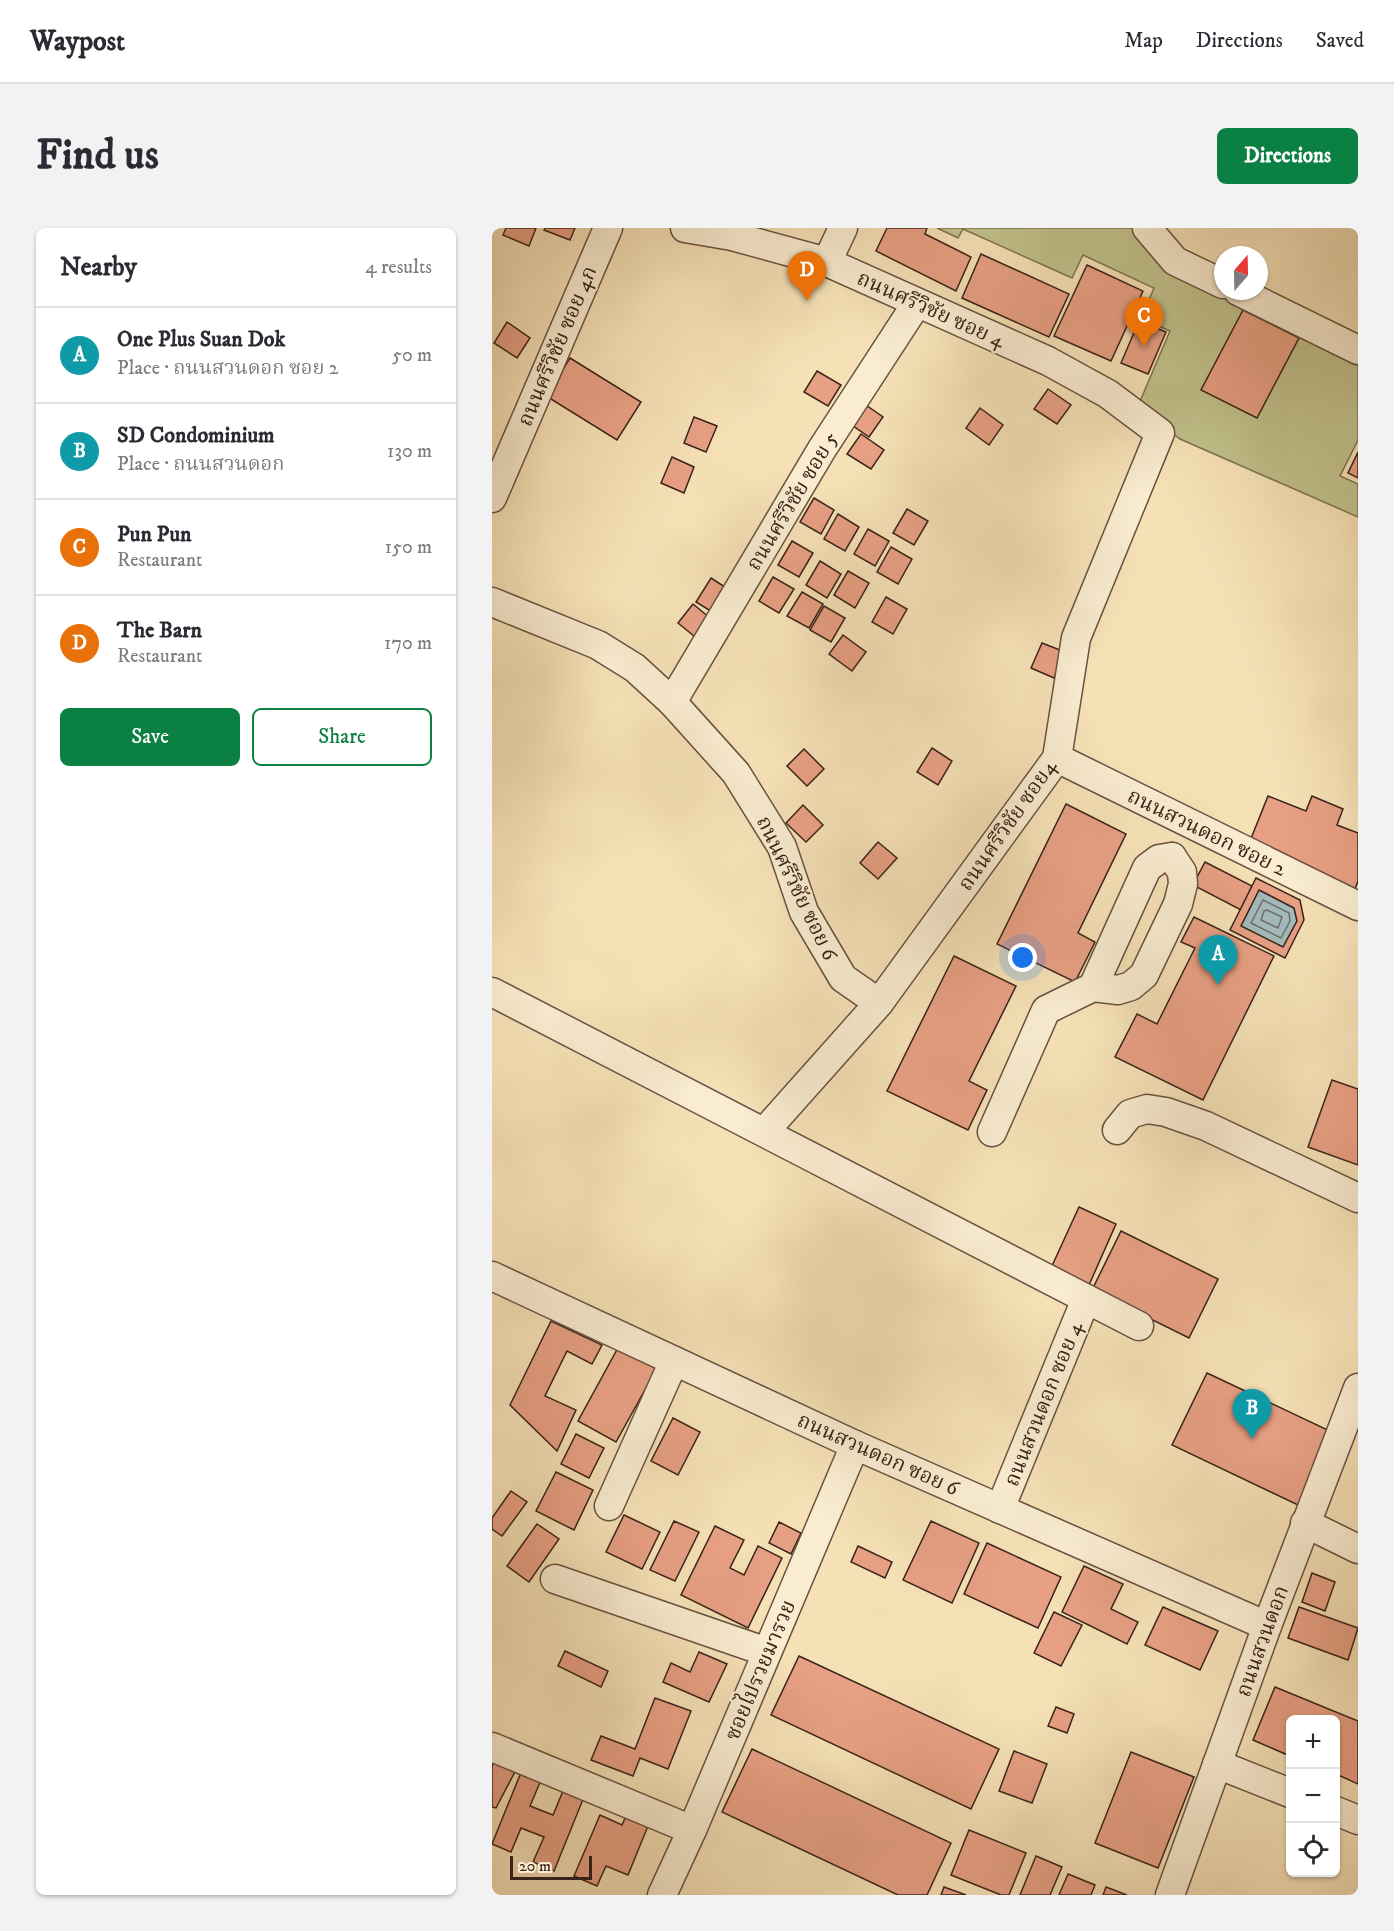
<!DOCTYPE html>
<html lang="en">
<head>
<meta charset="utf-8">
<style>
	:root { --surface:#fff; --page:#f2f2f3; --text:#2b2b33; --muted:#7c7c81; --line:#e1e1e2; --accent:#0b8043 }
	body { margin:0; font-family:"IM FELL DW Pica","Noto Serif Thai",serif; background:var(--page); color:var(--text) }
	.controls { position:absolute; right:18px; bottom:18px; display:grid; overflow:hidden; border-radius:9px; box-shadow:0 2px 4px #0004 }
	.controls button { width:54px; height:54px; display:grid; place-items:center; padding:0; border:0; border-bottom:2px solid var(--line); background:var(--surface); color:var(--text); font:30px sans-serif }
	.compass { position:absolute; left:722px; top:18px; width:54px; height:54px; border-radius:50%; background:var(--surface); box-shadow:0 2px 4px #0004; rotate:20deg }
	.scale { position:absolute; left:18px; bottom:15px; width:82px; box-sizing:border-box; padding-left:6px; border:3px solid #39231a; border-top:0; font-size:16px; line-height:21px; white-space:nowrap; color:#39231a; -webkit-text-stroke:4px #f9ecd0; paint-order:stroke }
	.you { position:absolute; left:531px; top:730px; width:21px; height:21px; margin:-15px; border:4px solid #fff; border-radius:50%; background:#1a73e8; box-shadow:0 0 0 9px #1a73e833 }
	.badge { display:grid; place-items:center; width:39px; height:39px; border-radius:50%; background:var(--accent); color:#fff; font-size:20px; font-weight:700 }
	.pin { position:absolute; translate:-50% -50px; filter:drop-shadow(0 2px 3px #0008) }
	.pin::after { content:''; position:absolute; top:32px; width:21px; height:18px; background:inherit; clip-path:polygon(0 0,100% 0,50% 100%) }
	.list { margin:0; padding:0; list-style:none }
	h2 { display:flex; justify-content:space-between; align-items:center; height:78px; margin:0; padding:0 24px; font-size:26px }
	h2 small { font-size:20px; font-weight:400; color:var(--muted) }
	.list li { display:grid; grid-template-columns:39px 1fr auto; gap:18px; align-items:center; box-sizing:border-box; height:96px; padding:0 24px; border-top:2px solid var(--line) }
	.list b { display:block; font-size:22px; white-space:nowrap }
	.list p { margin:0; font-size:20px; white-space:nowrap; color:var(--muted) }
	.list em { font-size:20px; font-style:normal; color:var(--muted) }
	.actions { display:flex; gap:12px; padding:18px 24px }
	.actions a { flex:1; padding:14px 0; border:2px solid var(--accent); border-radius:9px; text-align:center; font-size:21px; color:var(--accent) }
	.actions .main { background:var(--accent); color:#fff }
	.icon { flex:none; width:33px; height:33px; fill:none; stroke:currentColor; stroke-width:2; stroke-linecap:round; stroke-linejoin:round }
	.map { position:relative; flex:none; width:866px; height:1667px; overflow:hidden; border-radius:9px }
	header { display:flex; align-items:center; gap:36px; box-sizing:border-box; height:84px; padding:0 30px; background:var(--surface); border-bottom:2px solid var(--line) }
	header strong { font-size:28px }
	nav { display:flex; gap:33px; margin-inline-start:auto; font-size:21px }
	.intro { display:flex; align-items:center; justify-content:space-between; box-sizing:border-box; height:144px; padding:0 36px }
	h1 { margin:0; font-size:42px }
	.button { padding:15px 27px; border-radius:9px; background:var(--accent); color:#fff; font-size:21px; font-weight:700 }
	main { display:flex; gap:36px; padding:0 36px }
	aside { flex:1; background:var(--surface); border-radius:9px; box-shadow:0 2px 4px #0004 }
	.map>svg:first-child { display:block }
	.green { fill:#c1c18b; stroke:#7d7252; stroke-width:1.5 }
	.water { fill:#a3babb; stroke:#797e7b; stroke-width:1.5 }
	.lines { fill:none; stroke-linecap:round; stroke-linejoin:round }
	.shore { stroke:#6e6e6a; stroke-width:1.5 }
	.building { fill:#e8a084; stroke:#39231a; stroke-width:1.5; fill-rule:evenodd }
	.minor-casing { stroke:#685241; stroke-width:31 }
	.minor { stroke:#f9ecd0; stroke-width:28 }
	.labels { text-anchor:middle; stroke-width:4.5; stroke-linejoin:round; paint-order:stroke }
	.street-label { font-size:21px; fill:#39231a; stroke:#f9ecd0 }
</style>
</head>
<body>
<header>
<strong>Waypost</strong>
<nav><a>Map</a><a>Directions</a><a>Saved</a></nav>
</header>
<div class="intro"><h1>Find us</h1><a class="button">Directions</a></div>
<main>
<aside>
<h2>Nearby<small>4 results</small></h2>
<ul class="list">
<li><span class="badge" style="background:#0f9aa8">A</span><div><b>One Plus Suan Dok</b><p>Place · ถนนสวนดอก ซอย 2</p></div><em>50 m</em></li>
<li><span class="badge" style="background:#0f9aa8">B</span><div><b>SD Condominium</b><p>Place · ถนนสวนดอก</p></div><em>130 m</em></li>
<li><span class="badge" style="background:#e8710a">C</span><div><b>Pun Pun</b><p>Restaurant</p></div><em>150 m</em></li>
<li><span class="badge" style="background:#e8710a">D</span><div><b>The Barn</b><p>Restaurant</p></div><em>170 m</em></li>
</ul>
<div class="actions"><a class="main">Save</a><a>Share</a></div>
</aside>
<div class="map">
<svg width="866" height="1667" viewBox="0 0 866 1667">
	<rect width="100%" height="100%" fill="#f6e1b7"/>
	<filter id="stains"><feTurbulence type="fractalNoise" baseFrequency=".00333" numOctaves="4"/><feColorMatrix values="0 0 0 0 .2 0 0 0 0 .09 0 0 0 0 .02 0 0 0 .5 -.17"/></filter>
	<radialGradient id="worn" r=".72"><stop offset=".6" stop-color="#630" stop-opacity="0"/><stop offset="1" stop-color="#630" stop-opacity=".3"/></radialGradient>
	<polygon class="green" points="445,0 646,0 866,128 866,212 848,248 866,256 866,289 688,211 646,178 678,103 649,90 662,60 591,27 580,50 471,1 466,10"/>
	<polygon class="water" points="767,662 802,680 805,693 791,719 749,698"/>
	<g class="lines">
		<g class="shore">
			<polygon points="771,672 797,685 798,693 789,710 759,695"/>
			<polygon points="775,682 790,689 786,700 769,692 772,683"/>
		</g>
	</g>
	<g class="building">
		<polygon points="14,0 44,0 37,18 11,7"/>
		<polygon points="53,0 83,0 78,12 52,2"/>
		<polygon points="395,0 435,0 433,6 479,29 464,63 384,23"/>
		<polygon points="489,26 577,66 557,109 470,70"/>
		<polygon points="595,37 651,63 619,133 562,108"/>
		<polygon points="751,82 807,110 765,190 709,162"/>
		<polygon points="647,93 674,104 656,146 629,135"/>
		<polygon points="15,94 38,110 25,130 2,115"/>
		<polygon points="78,130 149,174 125,212 54,168"/>
		<polygon points="325,143 349,157 336,178 312,164"/>
		<polygon points="556,161 579,177 565,196 542,181"/>
		<polygon points="368,173 391,189 377,209 354,193"/>
		<polygon points="488,180 511,197 497,217 474,200"/>
		<polygon points="202,189 225,198 214,224 192,215"/>
		<polygon points="369,206 392,222 379,241 355,226"/>
		<polygon points="866,224 866,250 856,245"/>
		<polygon points="180,229 202,239 192,265 169,255"/>
		<polygon points="322,270 342,282 329,306 308,294"/>
		<polygon points="415,281 436,293 422,317 401,305"/>
		<polygon points="346,286 367,299 353,323 332,311"/>
		<polygon points="376,301 397,313 383,338 362,326"/>
		<polygon points="300,313 321,325 307,349 286,337"/>
		<polygon points="399,319 420,331 406,356 385,344"/>
		<polygon points="328,333 349,346 335,370 314,357"/>
		<polygon points="356,343 377,355 363,380 342,367"/>
		<polygon points="281,349 302,361 287,385 267,373"/>
		<polygon points="219,350 239,363 225,387 204,374"/>
		<polygon points="310,364 331,376 317,400 295,388"/>
		<polygon points="394,369 415,381 401,406 380,394"/>
		<polygon points="201,376 223,394 208,413 186,395"/>
		<polygon points="332,378 353,390 339,414 318,402"/>
		<polygon points="351,407 374,424 360,443 337,426"/>
		<polygon points="550,415 573,424 562,450 539,440"/>
		<polygon points="440,520 460,533 446,557 425,544"/>
		<polygon points="312,521 332,541 315,558 295,538"/>
		<polygon points="776,568 814,583 820,568 851,581 845,597 866,605 866,653 863,661 756,618"/>
		<polygon points="574,576 634,606 586,705 603,714 583,754 505,716"/>
		<polygon points="311,577 331,597 314,614 294,595"/>
		<polygon points="386,614 405,630 386,651 368,635"/>
		<polygon points="713,634 760,658 749,682 701,657"/>
		<path d="M764 650 808 672 812 692 793 730 738 702ZM767 662 802 680 805 693 791 719 749 698Z"/>
		<polygon points="702,689 782,728 711,872 623,829 645,786 665,796 703,720 689,714"/>
		<polygon points="462,728 524,758 477,853 495,862 476,902 395,863"/>
		<polygon points="840,852 866,861 866,937 816,919"/>
		<polygon points="587,979 624,996 597,1057 559,1040"/>
		<polygon points="629,1003 726,1051 697,1110 600,1062"/>
		<polygon points="59,1093 110,1117 100,1136 75,1123 53,1168 84,1182 65,1223 18,1177"/>
		<polygon points="127,1118 165,1140 124,1214 86,1193"/>
		<polygon points="715,1145 840,1204 806,1277 680,1217"/>
		<polygon points="181,1190 208,1204 186,1247 159,1233"/>
		<polygon points="84,1206 112,1220 97,1250 69,1236"/>
		<polygon points="64,1244 101,1262 82,1302 44,1283"/>
		<polygon points="19,1263 35,1274 10,1308 0,1301 0,1290"/>
		<polygon points="132,1287 168,1304 150,1341 114,1324"/>
		<polygon points="182,1293 207,1304 183,1353 158,1342"/>
		<polygon points="439,1293 487,1315 460,1375 411,1352"/>
		<polygon points="287,1294 309,1305 299,1326 277,1315"/>
		<polygon points="45,1296 67,1311 37,1354 15,1338"/>
		<polygon points="223,1298 252,1312 238,1340 252,1347 266,1318 290,1330 256,1400 189,1367"/>
		<polygon points="495,1315 569,1349 546,1400 472,1366"/>
		<polygon points="366,1318 400,1334 393,1350 359,1334"/>
		<polygon points="592,1338 631,1356 619,1381 646,1394 635,1416 570,1384"/>
		<polygon points="820,1345 843,1354 833,1383 810,1374"/>
		<polygon points="671,1379 726,1403 708,1442 653,1417"/>
		<polygon points="807,1379 866,1400 856,1432 796,1410"/>
		<polygon points="562,1384 590,1397 569,1438 542,1425"/>
		<polygon points="73,1423 116,1443 109,1459 66,1438"/>
		<polygon points="207,1424 235,1436 217,1474 171,1454 179,1435 198,1444"/>
		<polygon points="307,1428 507,1521 479,1581 279,1487"/>
		<polygon points="783,1459 866,1493 866,1556 844,1546 844,1492 798,1492 798,1528 761,1512"/>
		<polygon points="163,1470 199,1483 176,1541 148,1530 141,1548 99,1532 109,1508 143,1521"/>
		<polygon points="564,1479 582,1486 575,1505 556,1498"/>
		<polygon points="260,1521 459,1615 435,1667 406,1667 230,1584"/>
		<polygon points="522,1523 555,1536 540,1575 507,1563"/>
		<polygon points="639,1524 702,1549 666,1640 603,1615"/>
		<polygon points="6,1526 27,1536 4,1580 0,1579 0,1538"/>
		<polygon points="32,1537 52,1545 38,1578 61,1587 76,1551 96,1559 62,1643 41,1634 52,1609 29,1600 19,1624 0,1616"/>
		<polygon points="108,1587 130,1597 134,1588 156,1598 136,1647 114,1638 105,1658 82,1648"/>
		<polygon points="477,1602 534,1625 517,1667 509,1667 459,1647"/>
		<polygon points="544,1628 570,1639 558,1667 528,1667"/>
		<polygon points="576,1646 603,1657 599,1667 567,1667"/>
		<polygon points="452,1659 474,1667 449,1667"/>
		<polygon points="614,1659 635,1667 611,1667"/>
	</g>
	<g class="lines">
		<g class="minor-casing">
			<g id="minor">
				<polyline points="193,0 240,8 335,34 556,133 616,166 668,205 584,410 565,530 387,775 273,903"/>
				<polyline points="655,0 683,33 731,56"/>
				<polyline points="335,34 351,0"/>
				<polyline points="746,63 866,122"/>
				<polyline points="0,270 116,0"/>
				<polyline points="0,374 106,417 143,440 180,474 244,545 290,619 312,684 351,750 387,775"/>
				<polyline points="180,474 330,221 425,75"/>
				<polyline points="565,530 866,678"/>
				<polyline points="601,759 655,640 667,631 680,629"/>
				<polyline points="0,764 647,1098"/>
				<polyline points="625,902 638,886 655,881 674,884 714,898 866,970"/>
				<polyline points="500,904 554,782 601,759 626,762 639,758 652,747 686,676 691,656 690,644 680,629"/>
				<polyline points="0,1048 363,1217 775,1398"/>
				<polyline points="117,1278 182,1133"/>
				<polyline points="508,1281 594,1071"/>
				<polyline points="813,1295 866,1321"/>
				<polyline points="63,1351 275,1424"/>
				<polyline points="0,1519 200,1602"/>
				<polyline points="725,1536 798,1565"/>
				<polyline points="844,1583 866,1592"/>
				<polyline points="170,1667 200,1602 363,1217"/>
				<polyline points="678,1667 775,1398 866,1160"/>
			</g>
		</g>
		<use href="#minor" class="minor"/>
	</g>
	<g class="labels">
		<g class="street-label">
			<text transform="translate(439 81) rotate(24)" y="7">ถนนศรีวิชัย ซอย 4</text>
			<text transform="translate(65 118) rotate(-67)" y="7">ถนนศรีวิชัย ซอย 4ก</text>
			<text transform="translate(300 273) rotate(-59)" y="7">ถนนศรีวิชัย ซอย 5</text>
			<text transform="translate(515 597) rotate(-55)" y="7">ถนนศรีวิชัย ซอย4</text>
			<text transform="translate(715 604) rotate(26)" y="7">ถนนสวนดอก ซอย 2</text>
			<text transform="translate(305 660) rotate(64)" y="7">ถนนศรีวิชัย ซอย 6</text>
			<text transform="translate(551 1176) rotate(-68)" y="7">ถนนสวนดอก ซอย 4</text>
			<text transform="translate(386 1226) rotate(24)" y="7">ถนนสวนดอก ซอย 6</text>
			<text transform="translate(770 1413) rotate(-70)" y="7">ถนนสวนดอก</text>
			<text transform="translate(268 1442) rotate(-67)" y="7">ซอยไปรวยมารวย</text>
		</g>
	</g>
	<rect width="100%" height="100%" filter="url(#stains)"/>
	<rect width="100%" height="100%" fill="url(#worn)"/>
</svg>
<div class="controls">
<button>+</button>
<button>−</button>
<button><svg class="icon" aria-label="locate" viewBox="0 0 24 24"><circle cx="12" cy="12" r="6"/><path d="M12 2v4M12 18v4M2 12h4M18 12h4"/></svg></button>
</div>
<svg class="compass" viewBox="-18 -18 36 36"><path d="M0-13l5 13h-10z" fill="#e53935"/><path d="M0 13l5-13h-10z" fill="#7c7c81"/></svg>
<div class="scale">20 m</div>
<div class="you"></div>
<div class="pin badge" style="left:726px;top:757px;background:#0f9aa8">A</div>
<div class="pin badge" style="left:760px;top:1211px;background:#0f9aa8">B</div>
<div class="pin badge" style="left:652px;top:119px;background:#e8710a">C</div>
<div class="pin badge" style="left:315px;top:73px;background:#e8710a">D</div>
</div>
</main>
</body>
</html>
